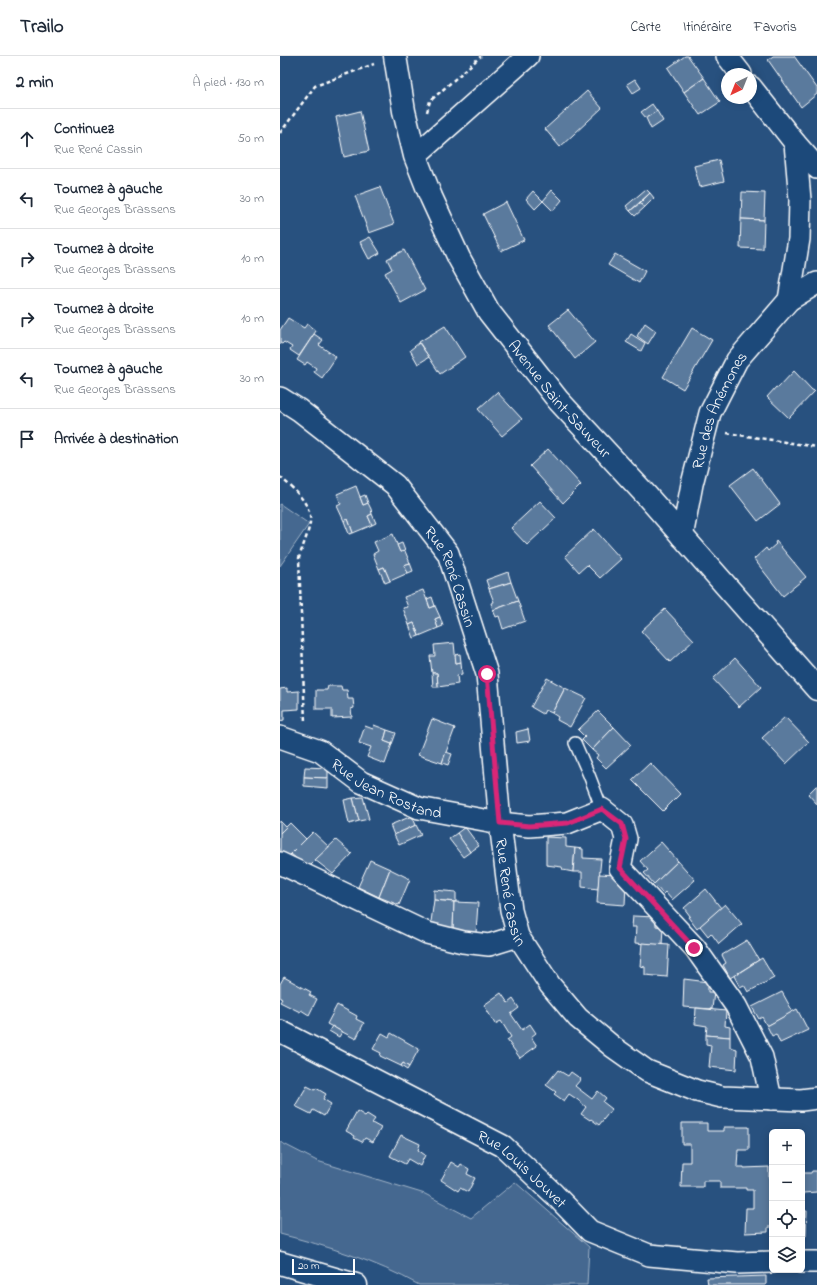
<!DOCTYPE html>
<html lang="fr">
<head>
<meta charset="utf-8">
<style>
	:root { --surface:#fff; --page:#f2f2f3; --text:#1f2937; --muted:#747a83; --line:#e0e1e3 }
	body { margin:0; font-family:"Indie Flower",sans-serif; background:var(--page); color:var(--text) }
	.controls { position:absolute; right:12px; bottom:12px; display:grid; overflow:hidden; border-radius:6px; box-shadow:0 2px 10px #0003 }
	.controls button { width:36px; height:36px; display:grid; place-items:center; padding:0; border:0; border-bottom:1px solid var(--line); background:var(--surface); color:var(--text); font:20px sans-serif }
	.compass { position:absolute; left:441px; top:12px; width:36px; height:36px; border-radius:50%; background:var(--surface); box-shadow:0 2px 10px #0003; rotate:223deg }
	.scale { position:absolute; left:12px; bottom:10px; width:63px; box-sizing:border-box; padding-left:4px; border:2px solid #fff; border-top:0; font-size:11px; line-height:14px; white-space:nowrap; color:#fff; -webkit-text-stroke:3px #1f4a7a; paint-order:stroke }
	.stop { position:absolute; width:12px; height:12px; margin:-9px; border:3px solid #db2777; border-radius:50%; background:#fff }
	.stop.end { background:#db2777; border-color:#fff; box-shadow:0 1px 4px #0008 }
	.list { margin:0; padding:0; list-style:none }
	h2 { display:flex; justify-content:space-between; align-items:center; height:52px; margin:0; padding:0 16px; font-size:17px }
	h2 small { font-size:13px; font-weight:400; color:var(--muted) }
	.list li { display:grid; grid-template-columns:26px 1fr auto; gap:12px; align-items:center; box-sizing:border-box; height:60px; padding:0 16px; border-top:1px solid var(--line) }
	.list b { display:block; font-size:15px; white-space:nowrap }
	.list p { margin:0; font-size:13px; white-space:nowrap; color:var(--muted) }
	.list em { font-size:13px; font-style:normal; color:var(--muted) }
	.icon { flex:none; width:22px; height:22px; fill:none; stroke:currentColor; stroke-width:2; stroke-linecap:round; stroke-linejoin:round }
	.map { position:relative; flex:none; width:537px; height:1229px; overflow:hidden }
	header { display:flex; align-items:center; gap:24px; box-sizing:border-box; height:56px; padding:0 20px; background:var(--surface); border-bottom:1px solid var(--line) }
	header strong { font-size:19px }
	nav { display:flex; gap:22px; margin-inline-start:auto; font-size:14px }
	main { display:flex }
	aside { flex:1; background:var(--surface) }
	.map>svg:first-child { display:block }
	.green { fill:#446890; stroke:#a2b4c8 }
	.building { fill:#5a7a9d; stroke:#fff }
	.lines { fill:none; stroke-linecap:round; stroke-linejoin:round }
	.lane-casing { stroke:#fff; stroke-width:14 }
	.street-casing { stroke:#fff; stroke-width:24 }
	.secondary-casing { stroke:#fff; stroke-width:25 }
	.path { stroke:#fff; stroke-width:2.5; stroke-dasharray:4 3; stroke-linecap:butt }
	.lane { stroke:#1f4a7a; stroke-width:11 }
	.street { stroke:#1f4a7a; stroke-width:21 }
	.secondary { stroke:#1f4a7a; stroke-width:22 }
	.route { stroke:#db2777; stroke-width:5 }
	.labels { text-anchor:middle; stroke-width:3; stroke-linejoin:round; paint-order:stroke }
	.street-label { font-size:16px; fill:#fff; stroke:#1f4a7a }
</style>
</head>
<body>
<header>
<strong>Trailo</strong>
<nav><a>Carte</a><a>Itinéraire</a><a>Favoris</a></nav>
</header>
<main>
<aside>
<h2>2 min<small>À pied · 130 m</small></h2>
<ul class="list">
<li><svg class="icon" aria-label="ahead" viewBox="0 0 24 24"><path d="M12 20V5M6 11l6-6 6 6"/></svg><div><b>Continuez</b><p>Rue René Cassin</p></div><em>50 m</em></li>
<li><svg class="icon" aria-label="left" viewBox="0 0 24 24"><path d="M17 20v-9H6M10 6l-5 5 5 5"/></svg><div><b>Tournez à gauche</b><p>Rue Georges Brassens</p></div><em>30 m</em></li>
<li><svg class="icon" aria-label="right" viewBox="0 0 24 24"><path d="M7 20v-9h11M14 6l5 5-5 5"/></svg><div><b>Tournez à droite</b><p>Rue Georges Brassens</p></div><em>10 m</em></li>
<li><svg class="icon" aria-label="right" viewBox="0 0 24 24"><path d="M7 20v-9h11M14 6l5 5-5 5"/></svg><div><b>Tournez à droite</b><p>Rue Georges Brassens</p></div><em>10 m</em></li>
<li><svg class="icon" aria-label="left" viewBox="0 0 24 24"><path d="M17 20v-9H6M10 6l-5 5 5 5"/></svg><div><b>Tournez à gauche</b><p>Rue Georges Brassens</p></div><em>30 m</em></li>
<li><svg class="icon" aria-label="arrive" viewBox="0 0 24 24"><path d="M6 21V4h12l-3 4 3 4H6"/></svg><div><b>Arrivée à destination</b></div></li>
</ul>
</aside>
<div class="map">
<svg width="537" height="1229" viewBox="0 0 537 1229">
	<rect width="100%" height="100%" fill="#28517f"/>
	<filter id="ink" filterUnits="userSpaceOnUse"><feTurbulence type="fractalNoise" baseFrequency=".025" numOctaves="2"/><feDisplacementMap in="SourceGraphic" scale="8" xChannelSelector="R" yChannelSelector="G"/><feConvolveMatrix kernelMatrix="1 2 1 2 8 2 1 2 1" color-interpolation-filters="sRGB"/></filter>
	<g filter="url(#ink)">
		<g class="green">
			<polygon points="0,448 29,468 0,510"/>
			<path d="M0 1086 37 1105 145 1138 191 1162 235 1126 309 1191 307 1229H139C96 1205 47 1190 0 1178Z"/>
		</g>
		<g class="building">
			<polygon points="405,0 408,0 424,22 404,36 388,12"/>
			<polygon points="493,0 514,0 537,32 537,38 521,51 488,4"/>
			<polygon points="424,22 440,46 420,59 404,36"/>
			<polygon points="355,23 361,32 353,37 347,28"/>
			<polygon points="307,35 322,52 280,91 265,73"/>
			<polygon points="372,48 377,55 366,62 361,56"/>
			<polygon points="80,55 89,95 64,101 56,61"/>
			<polygon points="377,55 383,65 371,73 366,62"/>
			<polygon points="439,104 444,125 420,131 414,110"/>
			<polygon points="100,131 114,168 89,177 75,140"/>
			<polygon points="366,133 370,137 350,155 346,150"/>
			<polygon points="272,134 282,144 273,155 263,145"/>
			<polygon points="253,135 263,145 255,153 246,143"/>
			<polygon points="462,136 485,137 484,164 461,163"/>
			<polygon points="370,137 374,142 364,152 360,147"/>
			<polygon points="226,146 244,184 221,195 203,158"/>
			<polygon points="360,147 364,152 355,160 350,155"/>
			<polygon points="461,163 484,164 483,193 460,192"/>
			<polygon points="90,181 100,197 89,203 80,186"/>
			<polygon points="124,194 145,234 121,247 105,217 112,213 107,203"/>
			<polygon points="335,198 365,215 359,227 328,209"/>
			<polygon points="288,254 315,286 295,303 269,269"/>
			<polygon points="8,262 24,272 27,268 36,275 19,300 10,294 12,291 4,286 2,288 0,287 0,274"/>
			<polygon points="365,267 376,275 368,288 357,280"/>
			<polygon points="165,270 185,301 160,318 139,286"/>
			<polygon points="412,272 432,284 403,333 383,321"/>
			<polygon points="34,278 43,284 39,289 56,301 42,322 34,316 36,312 27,306 25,309 17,304"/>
			<polygon points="351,278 365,287 361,295 346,286"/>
			<polygon points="139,287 149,301 138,308 130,294"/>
			<polygon points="514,315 532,334 535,335 509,362 487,341 496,331 498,332"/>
			<polygon points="217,336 242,363 222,380 198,353"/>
			<polygon points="268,393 301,429 283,447 250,410"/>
			<polygon points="473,412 500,448 478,465 450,429"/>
			<polygon points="76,430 83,449 88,447 91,453 92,458 88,460 92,469 73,477 68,463 64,465 57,450 61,448 57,438"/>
			<polygon points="85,439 88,447 83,449 80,441"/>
			<polygon points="260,445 276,462 247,489 231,472"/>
			<polygon points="92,458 96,467 92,469 88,460"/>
			<polygon points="68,463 73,477 69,478 64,465"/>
			<polygon points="314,473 341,503 320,522 307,509 299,516 285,500"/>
			<polygon points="113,478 120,496 125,495 130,507 124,509 128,517 110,525 104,511 99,513 93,498 98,495 94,486"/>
			<polygon points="496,485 526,521 503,540 474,503 486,492 488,495 496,488 495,487"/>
			<polygon points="122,487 125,495 120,496 117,489"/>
			<polygon points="130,507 133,515 128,517 124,509"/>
			<polygon points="104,511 110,525 105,527 99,513"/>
			<polygon points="228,516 231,526 209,533 206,524"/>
			<polygon points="231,526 238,545 213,554 211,547 214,546 209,533"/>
			<polygon points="143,534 150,552 155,550 160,561 155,563 158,572 139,580 134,567 129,569 123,552 128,551 124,541"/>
			<polygon points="152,541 155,550 150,552 147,543"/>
			<polygon points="238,545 245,565 223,573 219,560 216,561 213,554"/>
			<polygon points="385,553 414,584 390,606 361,575"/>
			<polygon points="160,561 163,570 158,572 155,563"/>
			<polygon points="134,567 139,580 134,582 129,569"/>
			<polygon points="174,587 176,607 181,606 182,618 177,619 178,628 158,631 157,617 152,617 150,600 155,600 154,589"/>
			<polygon points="180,598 181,606 176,607 175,599"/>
			<polygon points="455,602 481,631 459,651 433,623"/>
			<polygon points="152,617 157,617 158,631 153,631"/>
			<polygon points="267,622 285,632 272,657 265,654 263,658 251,651"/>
			<polygon points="48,630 61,630 62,634 67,634 68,643 73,643 74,652 71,653 72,661 52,662 52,653 36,653 36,634 47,634"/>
			<polygon points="7,632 7,636 19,635 19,653 4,654 4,664 0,665 0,633"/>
			<polygon points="285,632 306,642 290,671 277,664 278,661 272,657"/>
			<polygon points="318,655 334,671 312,694 302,684 305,681 298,674"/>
			<polygon points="505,661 529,686 506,708 482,682"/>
			<polygon points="152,663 175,672 162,707 138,699"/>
			<polygon points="94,669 107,674 104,685 112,688 105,708 87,701 91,691 79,687 85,670 93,673"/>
			<polygon points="334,671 351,689 326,712 316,702 318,699 312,694"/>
			<polygon points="248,673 250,685 237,687 236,676"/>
			<polygon points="107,674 116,677 112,688 104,685"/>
			<polygon points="166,696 172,698 168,709 162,707"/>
			<polygon points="370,707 400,738 383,755 352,724"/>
			<polygon points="25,711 48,712 48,722 24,721"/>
			<polygon points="24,721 48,722 48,732 24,730"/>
			<polygon points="537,729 537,748 528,738"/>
			<polygon points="83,741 89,763 79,765 73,742"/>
			<polygon points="73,742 79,765 69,768 64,744"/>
			<polygon points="132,760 136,769 114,779 110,769"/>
			<polygon points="0,765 6,771 0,777"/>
			<polygon points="10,767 26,783 5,804 0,801 0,777"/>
			<polygon points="136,769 141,779 119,789 114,779"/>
			<polygon points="185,771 199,790 190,796 177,777"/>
			<polygon points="33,776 49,791 28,812 11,798"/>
			<polygon points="177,777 190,796 183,801 169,783"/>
			<polygon points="266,781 286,782 286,791 295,792 293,816 283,814 282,811 266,809"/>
			<polygon points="56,784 72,798 53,818 35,804"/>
			<polygon points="381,786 398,805 374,828 364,817 368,814 360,805"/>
			<polygon points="295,792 303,793 303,802 321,803 318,833 302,831 302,816 293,816"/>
			<polygon points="90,804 110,813 99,841 78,831"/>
			<polygon points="398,805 415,824 392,844 385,836 383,838 374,828"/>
			<polygon points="110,813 130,823 119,849 99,841"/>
			<polygon points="319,818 337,819 338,825 346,827 345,849 317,847"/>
			<polygon points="426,833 441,852 417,873 408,861 410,860 404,852"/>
			<polygon points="154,834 176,836 176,846 154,844"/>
			<polygon points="154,844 174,846 173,875 150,873"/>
			<polygon points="174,846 198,847 196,877 173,875"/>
			<polygon points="445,848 462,868 439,888 431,877 428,880 420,870"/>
			<polygon points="353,860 376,861 376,870 383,871 382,889 355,887 356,871 352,871"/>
			<polygon points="467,884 479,904 450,922 443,909 446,907 442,899"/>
			<polygon points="362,887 389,889 387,921 365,919 365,911 360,910"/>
			<polygon points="482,902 494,922 468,936 464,929 460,931 454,920"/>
			<polygon points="4,921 31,936 29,939 37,943 29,959 21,954 20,956 0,946 2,943 0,942 0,928"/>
			<polygon points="404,923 428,926 428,936 434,936 432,953 403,951"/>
			<polygon points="502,936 513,956 487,970 482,961 479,963 472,951"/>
			<polygon points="221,937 228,947 233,943 239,952 231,958 242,974 250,968 256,977 251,981 257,990 240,1002 227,984 231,981 221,965 215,968 204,949"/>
			<polygon points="57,949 77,960 76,963 84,967 76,983 47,968"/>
			<polygon points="416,952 446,955 445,970 450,971 450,981 426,979 427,970 415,968"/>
			<polygon points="517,953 528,974 500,987 496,978 492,980 487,970"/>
			<polygon points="52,970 62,976 59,981 49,975"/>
			<polygon points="102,977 109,981 111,977 139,993 129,1011 123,1007 121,1010 100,1000 101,997 93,993"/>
			<polygon points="426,979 450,981 450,991 457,993 456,1014 429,1011 431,989 426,988"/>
			<polygon points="123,1007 129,1011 127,1014 121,1010"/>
			<polygon points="278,1014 288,1020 291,1016 301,1023 295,1030 312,1043 318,1035 326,1042 323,1046 332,1053 319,1069 311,1063 310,1064 301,1058 306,1051 298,1044 289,1038 284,1045 274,1038 276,1036 266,1029"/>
			<polygon points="27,1030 35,1034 36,1032 46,1038 43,1043 51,1048 44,1060 33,1054 31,1058 15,1050"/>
			<polygon points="77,1055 85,1060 87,1058 95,1063 92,1067 101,1072 93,1086 85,1082 82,1086 74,1082 75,1080 66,1075"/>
			<polygon points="402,1067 427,1067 427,1075 444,1075 444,1071 469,1071 469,1094 458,1094 457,1111 464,1111 464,1112 489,1111 489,1121 492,1121 492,1171 488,1171 488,1176 465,1177 466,1152 473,1152 473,1134 466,1134 466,1132 440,1132 440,1125 423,1125 423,1131 401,1131 402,1106 410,1106 410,1088 402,1088"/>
			<polygon points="121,1079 140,1088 138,1094 145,1099 140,1110 128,1103 125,1108 110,1100"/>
			<polygon points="171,1106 179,1111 181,1108 189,1113 187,1118 195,1122 188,1136 180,1132 178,1135 161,1124"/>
			<polygon points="532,1115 537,1115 537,1136 523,1137 523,1155 527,1155 526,1180 522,1180 522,1117 531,1117"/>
			<polygon points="486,1220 486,1229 428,1229 427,1222"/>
		</g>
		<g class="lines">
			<g class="lane-casing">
				<polyline id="lane" points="295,687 309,719 322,753"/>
			</g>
			<g class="street-casing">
				<g id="street">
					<polyline points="447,0 461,18"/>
					<polyline points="471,31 515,87 520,144 519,183 509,244"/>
					<polyline points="515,87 537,112"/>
					<polyline points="135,100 248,0"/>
					<path id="s1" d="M0 342 19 354 115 429 168 497 207 618 220 767 231 854 238 880 270 929 298 962 333 991 367 1015 417 1035 442 1041 521 1044 537 1042"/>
					<path id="s2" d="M402 481 412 428 430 357 457 304 509 244 537 227"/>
					<path id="s3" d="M0 681 40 695 81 726 139 752 220 767 249 770 287 767 322 753 342 769 346 783 340 812 415 892 456 950 482 1001 491 1043"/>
					<polyline points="0,807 147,877 183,886 209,889 238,880"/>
					<path id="s4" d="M0 975 223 1090 274 1138 310 1175 369 1199 457 1207 492 1206"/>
					<polyline points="522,1206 537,1206"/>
				</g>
			</g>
			<g class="secondary-casing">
				<g id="secondary">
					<path id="s5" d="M115 0 124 55 135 100 151 141 179 202 209 256 278 344 366 439 537 633"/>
					<polyline points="0,1207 76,1229"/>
				</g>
			</g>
			<g class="path">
				<polyline points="147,56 150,45 201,0"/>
				<polyline points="0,77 35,30 94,8"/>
				<polyline points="447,377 537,391"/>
				<path d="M0 421C11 430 28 445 30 460 32 470 22 491 19 502L25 667"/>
			</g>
			<use href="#lane" class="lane"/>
			<use href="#street" class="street"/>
			<use href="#secondary" class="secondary"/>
		</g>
	</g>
	<g class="lines" filter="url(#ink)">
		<polyline class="route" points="207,618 220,767 249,770 288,767 322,753 342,768 346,783 340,812 414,892"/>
	</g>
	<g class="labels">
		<g class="street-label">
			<text dy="6" stroke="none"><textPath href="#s5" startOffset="387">Avenue Saint-Sauveur</textPath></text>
			<text dy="6" stroke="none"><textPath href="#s2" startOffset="133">Rue des Anémones</textPath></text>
			<text dy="6" stroke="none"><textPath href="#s1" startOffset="253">Rue René Cassin</textPath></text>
			<text dy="6" stroke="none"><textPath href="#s3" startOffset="120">Rue Jean Rostand</textPath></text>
			<text dy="6" stroke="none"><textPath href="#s1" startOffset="577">Rue René Cassin</textPath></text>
			<text dy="6" stroke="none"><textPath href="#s4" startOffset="280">Rue Louis Jouvet</textPath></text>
		</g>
	</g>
</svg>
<div class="controls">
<button>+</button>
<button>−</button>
<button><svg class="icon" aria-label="locate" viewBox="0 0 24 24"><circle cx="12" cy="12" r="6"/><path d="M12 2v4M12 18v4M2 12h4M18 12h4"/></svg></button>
<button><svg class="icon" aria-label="layers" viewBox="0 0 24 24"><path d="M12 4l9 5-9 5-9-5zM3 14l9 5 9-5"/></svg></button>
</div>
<svg class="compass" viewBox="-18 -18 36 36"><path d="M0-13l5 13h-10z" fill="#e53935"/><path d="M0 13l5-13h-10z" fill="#747a83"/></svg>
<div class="scale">20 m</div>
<div class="stop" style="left:207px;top:618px"></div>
<div class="stop end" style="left:414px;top:892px"></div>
</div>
</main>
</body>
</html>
